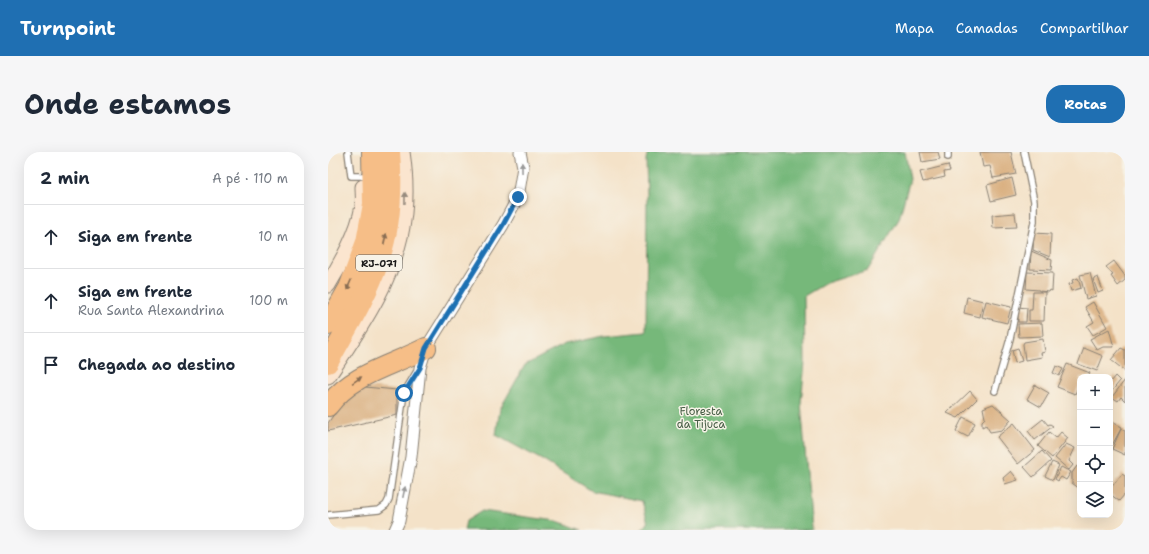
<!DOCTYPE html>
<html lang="pt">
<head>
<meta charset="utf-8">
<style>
	:root { --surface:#fff; --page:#f6f6f7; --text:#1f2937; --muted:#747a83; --line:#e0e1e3; --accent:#1f6fb2 }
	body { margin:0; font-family:"Shantell Sans",sans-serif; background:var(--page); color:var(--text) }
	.controls { position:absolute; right:12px; bottom:12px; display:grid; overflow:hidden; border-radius:8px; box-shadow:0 4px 16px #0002 }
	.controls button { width:36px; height:36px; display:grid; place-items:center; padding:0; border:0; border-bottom:1px solid var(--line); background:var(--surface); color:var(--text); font:20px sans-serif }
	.stop { position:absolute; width:12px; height:12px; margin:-9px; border:3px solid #1f6fb2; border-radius:50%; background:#fff }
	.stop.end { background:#1f6fb2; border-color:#fff; box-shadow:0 1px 4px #0008 }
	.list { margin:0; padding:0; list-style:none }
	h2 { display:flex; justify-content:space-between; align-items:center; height:52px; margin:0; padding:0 16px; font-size:17px }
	h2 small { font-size:13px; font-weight:400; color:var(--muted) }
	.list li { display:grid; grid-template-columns:26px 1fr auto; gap:12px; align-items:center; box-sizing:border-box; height:64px; padding:0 16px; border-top:1px solid var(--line) }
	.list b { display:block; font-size:15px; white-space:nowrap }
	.list p { margin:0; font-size:13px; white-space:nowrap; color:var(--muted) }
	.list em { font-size:13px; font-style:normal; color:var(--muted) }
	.icon { flex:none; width:22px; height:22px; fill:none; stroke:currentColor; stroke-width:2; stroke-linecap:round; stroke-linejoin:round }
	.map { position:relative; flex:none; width:797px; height:378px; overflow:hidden; border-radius:16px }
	header { display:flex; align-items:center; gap:24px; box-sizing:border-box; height:56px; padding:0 20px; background:var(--accent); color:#fff }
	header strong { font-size:19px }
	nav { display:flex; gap:22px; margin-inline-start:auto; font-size:14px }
	.intro { display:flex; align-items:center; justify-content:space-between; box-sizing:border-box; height:96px; padding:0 24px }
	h1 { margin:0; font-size:28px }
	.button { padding:10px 18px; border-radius:16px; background:var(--accent); color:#fff; font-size:14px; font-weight:700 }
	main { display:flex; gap:24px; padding:0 24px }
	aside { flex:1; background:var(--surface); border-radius:16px; box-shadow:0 4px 16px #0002 }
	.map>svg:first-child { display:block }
	.forest { fill:#76b87a; stroke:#496a4b }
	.building { fill:#d9ae7e }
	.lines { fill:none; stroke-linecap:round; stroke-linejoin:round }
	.service-casing { stroke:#887f72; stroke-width:8 }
	.minor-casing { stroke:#887f72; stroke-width:13 }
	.secondary-casing { stroke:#887f72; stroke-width:17 }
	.motorway-casing { stroke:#887f72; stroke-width:22 }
	.service { stroke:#fff; stroke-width:5.5 }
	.minor { stroke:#fff; stroke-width:11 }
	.secondary { stroke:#fbe5cf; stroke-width:15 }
	.motorway { stroke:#f6be87; stroke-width:20 }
	.oneway { fill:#999 }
	.oneway2 { fill:#978b7e }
	.oneway3 { fill:#896d52 }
	.route { stroke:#1f6fb2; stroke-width:5 }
	.labels { text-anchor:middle; stroke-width:3; stroke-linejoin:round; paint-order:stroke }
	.shield { fill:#f7f3e8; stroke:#5e5c59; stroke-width:1 }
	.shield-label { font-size:10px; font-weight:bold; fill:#1c1c1c }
	.park-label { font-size:11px; fill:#465d45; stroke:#f7f3e8 }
</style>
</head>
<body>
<header>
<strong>Turnpoint</strong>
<nav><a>Mapa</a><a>Camadas</a><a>Compartilhar</a></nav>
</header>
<div class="intro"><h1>Onde estamos</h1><a class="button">Rotas</a></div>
<main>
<aside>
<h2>2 min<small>A pé · 110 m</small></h2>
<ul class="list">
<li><svg class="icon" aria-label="ahead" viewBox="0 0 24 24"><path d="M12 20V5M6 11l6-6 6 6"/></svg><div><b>Siga em frente</b></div><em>10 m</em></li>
<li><svg class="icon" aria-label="ahead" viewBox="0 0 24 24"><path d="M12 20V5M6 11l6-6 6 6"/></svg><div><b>Siga em frente</b><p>Rua Santa Alexandrina</p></div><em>100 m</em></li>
<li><svg class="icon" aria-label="arrive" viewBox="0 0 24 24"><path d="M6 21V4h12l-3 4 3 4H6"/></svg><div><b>Chegada ao destino</b></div></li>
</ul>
</aside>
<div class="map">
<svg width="797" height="378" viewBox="0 0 797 378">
	<rect width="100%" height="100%" fill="#f7f3e8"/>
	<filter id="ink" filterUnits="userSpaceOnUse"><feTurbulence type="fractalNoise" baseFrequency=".025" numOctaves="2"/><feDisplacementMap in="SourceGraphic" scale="8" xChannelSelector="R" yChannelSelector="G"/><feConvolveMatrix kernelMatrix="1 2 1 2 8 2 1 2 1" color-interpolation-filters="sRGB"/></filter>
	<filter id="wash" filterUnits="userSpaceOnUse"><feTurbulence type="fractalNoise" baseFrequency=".012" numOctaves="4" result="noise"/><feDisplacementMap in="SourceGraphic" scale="16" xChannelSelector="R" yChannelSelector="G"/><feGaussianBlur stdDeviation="0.9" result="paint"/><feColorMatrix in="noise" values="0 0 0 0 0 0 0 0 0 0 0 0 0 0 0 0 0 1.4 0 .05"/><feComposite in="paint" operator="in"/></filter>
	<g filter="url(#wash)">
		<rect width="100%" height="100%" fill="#f4e2c8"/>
		<g class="forest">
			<polygon points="320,0 577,0 582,27 571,67 540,118 498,131 476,144 477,210 473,251 484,378 313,378 320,371 314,349 264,339 214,308 168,283 172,257 197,213 237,192 276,184 318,180 319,43 318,7"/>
			<polygon points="154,359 229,369 254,378 136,378 138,369"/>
		</g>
		<g id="blocks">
			<g class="building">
				<polygon points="592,0 610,0 612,7 594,10"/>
				<polygon points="652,0 683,0 688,22 665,26 662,14 655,15"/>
				<polygon points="620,13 622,19 616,20 617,25 595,30 592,20"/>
				<polygon points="684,26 688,43 663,49 659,33"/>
				<polygon points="687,61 689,75 665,76 664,63"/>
				<polygon points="706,81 723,82 722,105 705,98"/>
				<polygon points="703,99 724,108 723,118 702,117"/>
				<polygon points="786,109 797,124 797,128 790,134 783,124 785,123 778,115"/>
				<polygon points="699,120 725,121 724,139 722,138 721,140 711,139 711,138 698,137"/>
				<polygon points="762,121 768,144 758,147 752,123"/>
				<polygon points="770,125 775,139 770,141 765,127"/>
				<polygon points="750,126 753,136 743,139 741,132 745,131 744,128"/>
				<polygon points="705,140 717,140 716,169 701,169 701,158 704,158"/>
				<polygon points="639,145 655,149 652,165 636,161"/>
				<polygon points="658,149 683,155 679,171 654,165"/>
				<polygon points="765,150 779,175 765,183 759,174 766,170 757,155"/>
				<polygon points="690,155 699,156 698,170 690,170"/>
				<polygon points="714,171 715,184 691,185 690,172"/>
				<polygon points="781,177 786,195 775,195 769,198 762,187"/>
				<polygon points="715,187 717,200 713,201 714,205 697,208 695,192 696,190"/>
				<polygon points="690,196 694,209 687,211 684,198"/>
				<polygon points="756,196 775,204 769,219 750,212"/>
				<polygon points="793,196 797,198 797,219 783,208"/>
				<polygon points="739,212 762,221 760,225 752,225 752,231 747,242 729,235"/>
				<polygon points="728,214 735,217 731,224 725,221"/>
				<polygon points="787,224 792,229 783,240 782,239 782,230"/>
				<polygon points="797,228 797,249 793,245 790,249 784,245"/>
				<polygon points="707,233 721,241 713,255 699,247"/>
				<polygon points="37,235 69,238 69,263 0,279 0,271 16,248"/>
				<polygon points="642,239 649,247 630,266 619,261"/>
				<polygon points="665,252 683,268 674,278 662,280 658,273 654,275 654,269 657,266 655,256"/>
				<polygon points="635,265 647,271 640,285 628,279"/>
				<polygon points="715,267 720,273 722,272 725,274 707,288 700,279"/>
				<polygon points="782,269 794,275 784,293 782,292"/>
				<polygon points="686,271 707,298 690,312 669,285"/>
				<polygon points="793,277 797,279 797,303 784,297"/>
				<polygon points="721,280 728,286 733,280 740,286 724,306 710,294"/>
				<polygon points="738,292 747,296 741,309 745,313 741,318 727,306"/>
				<polygon points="714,299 723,309 705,325 696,315"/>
				<polygon points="724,310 731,313 725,328 717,324"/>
				<polygon points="749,314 752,316 752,337 744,331 744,321"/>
				<polygon points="733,315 743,320 738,328 733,325 730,329 727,327"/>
				<polygon points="683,319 690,328 677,332 675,326"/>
				<polygon points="794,322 797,324 797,342 791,349 782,342 782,337"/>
			</g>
		</g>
	</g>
	<g filter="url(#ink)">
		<use href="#blocks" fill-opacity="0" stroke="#887f72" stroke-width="1"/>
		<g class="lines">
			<g class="service-casing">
				<g id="service">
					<polyline points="20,0 23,24 36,24"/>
					<polyline points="620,0 620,5"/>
					<polyline points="667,239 682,187 706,70 706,49 696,0"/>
					<polyline points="0,363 51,358 58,353 61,347 76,241 89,219"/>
				</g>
			</g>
			<g class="minor-casing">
				<polyline id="minor" points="67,378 71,369 83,305 92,216 98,196 175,73 190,45 195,15 192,0"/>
			</g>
			<g class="secondary-casing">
				<g id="secondary">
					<path d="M0 133C14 109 30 82 35 54 36 48 35 41 35 35"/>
					<path d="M0 224C33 175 70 122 76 61 78 41 77 20 74 0"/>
				</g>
			</g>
			<g class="motorway-casing">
				<g id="motorway">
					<polyline points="0,173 21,136 38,90 45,52 44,0"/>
					<path d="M0 211C18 178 39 145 51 109 63 75 65 36 62 0"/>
					<path d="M0 254C25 221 63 214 98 196"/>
				</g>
			</g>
			<use href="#service" class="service"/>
			<use href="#minor" class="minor"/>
			<use href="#secondary" class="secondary"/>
			<use href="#motorway" class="motorway"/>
		</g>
		<defs><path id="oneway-solid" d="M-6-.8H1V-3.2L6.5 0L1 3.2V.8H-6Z"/></defs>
		<g class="oneway">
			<use href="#oneway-solid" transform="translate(194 16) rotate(-91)"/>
			<use href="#oneway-solid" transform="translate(76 340) rotate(-78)"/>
		</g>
		<use class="oneway2" href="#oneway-solid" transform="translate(77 46) rotate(-89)"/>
		<g class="oneway3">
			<use href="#oneway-solid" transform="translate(57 87) rotate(-77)"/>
			<use href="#oneway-solid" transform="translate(21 133) rotate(113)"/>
			<use href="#oneway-solid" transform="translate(29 228) rotate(-34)"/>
		</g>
	</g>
	<g class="lines" filter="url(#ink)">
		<polyline class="route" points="76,241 92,216 98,196 175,73 190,45"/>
	</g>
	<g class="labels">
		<rect class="shield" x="28" y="103" width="46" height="16" rx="3"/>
		<g class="shield-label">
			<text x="51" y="115">RJ-071</text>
		</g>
		<g class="park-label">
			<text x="373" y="263">Floresta<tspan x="373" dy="13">da Tijuca</tspan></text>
		</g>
	</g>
</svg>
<div class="controls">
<button>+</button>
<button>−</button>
<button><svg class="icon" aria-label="locate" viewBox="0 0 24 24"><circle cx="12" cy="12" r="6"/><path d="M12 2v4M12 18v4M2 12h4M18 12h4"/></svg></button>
<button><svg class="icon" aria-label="layers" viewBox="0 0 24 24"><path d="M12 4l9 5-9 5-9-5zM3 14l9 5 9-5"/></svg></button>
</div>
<div class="stop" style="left:76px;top:241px"></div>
<div class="stop end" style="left:190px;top:45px"></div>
</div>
</main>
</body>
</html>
